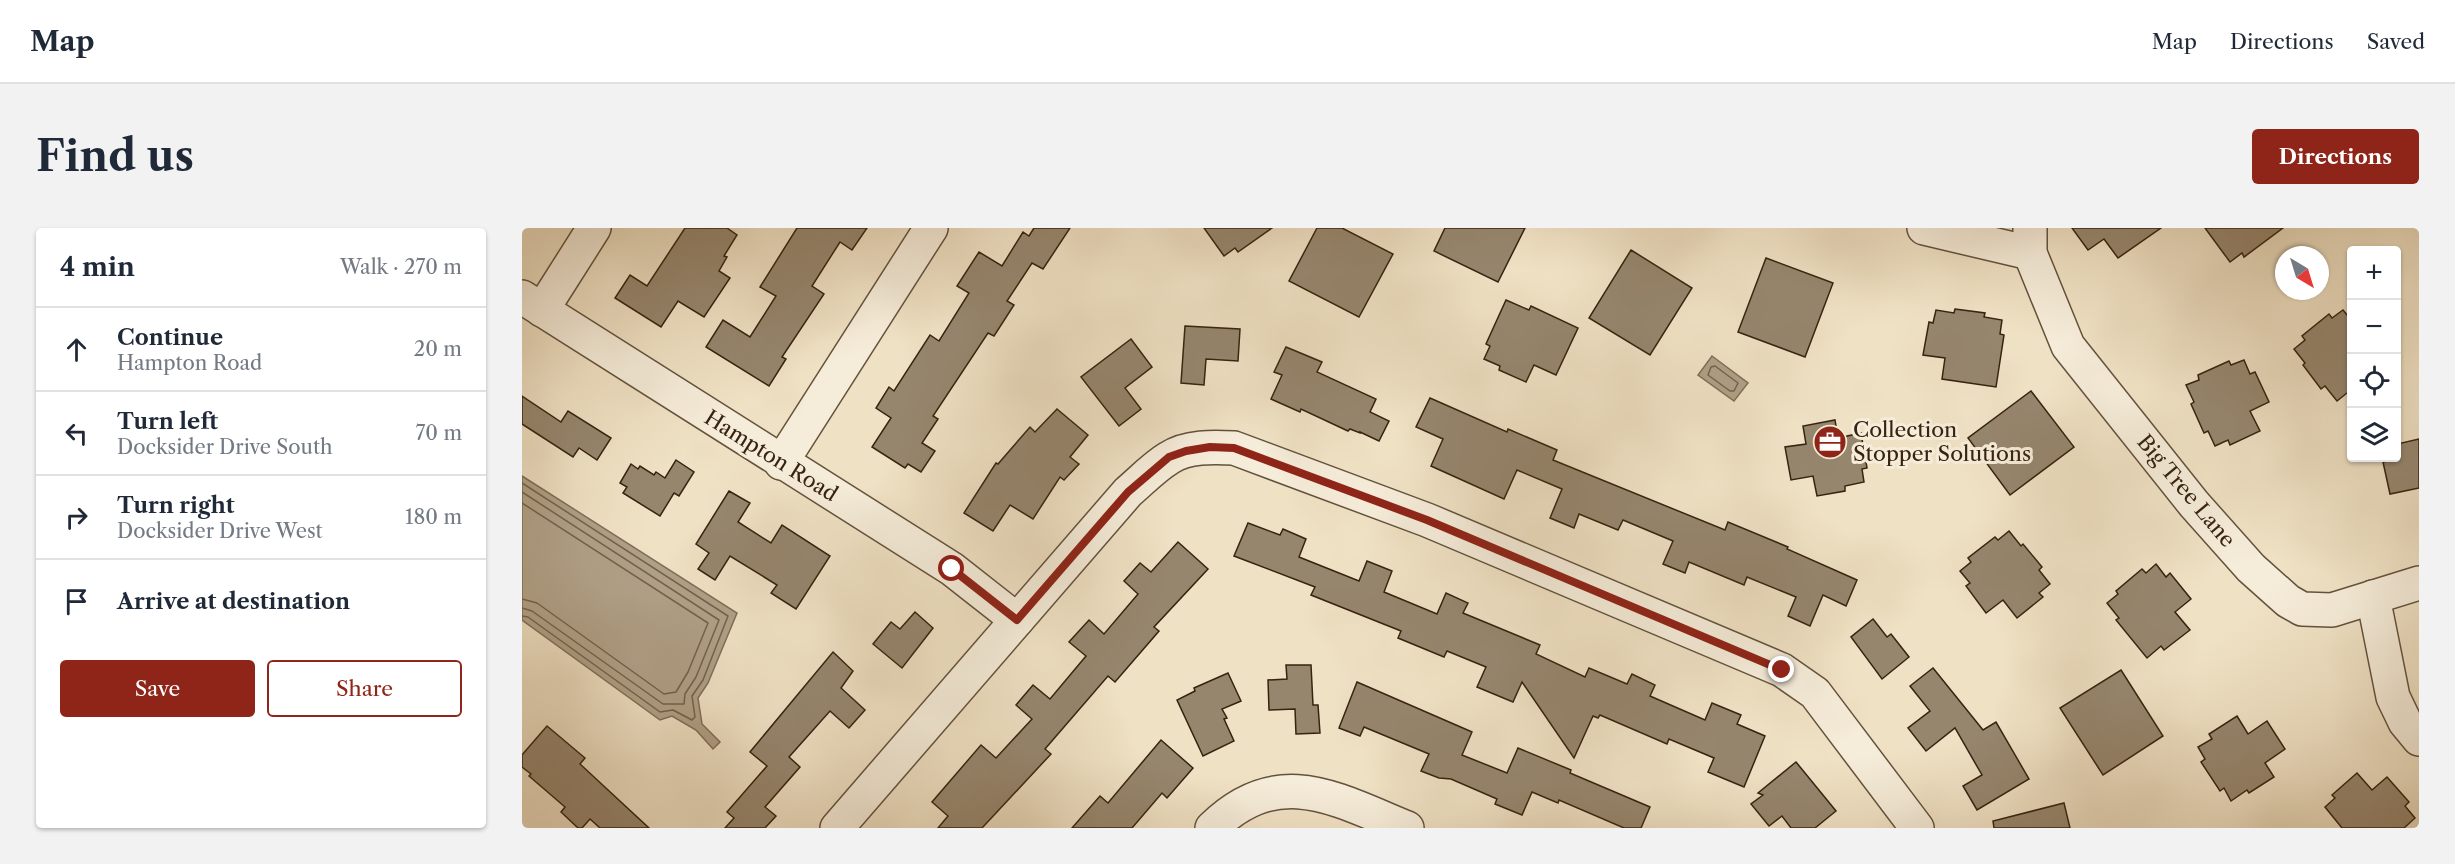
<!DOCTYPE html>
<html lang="en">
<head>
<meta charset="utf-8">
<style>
	:root { --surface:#fff; --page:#f2f2f3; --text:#1f2937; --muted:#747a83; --line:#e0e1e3; --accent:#8f2418 }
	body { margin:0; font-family:"Libre Caslon Text",serif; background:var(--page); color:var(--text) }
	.controls { position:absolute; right:18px; top:18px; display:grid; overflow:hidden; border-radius:6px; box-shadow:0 2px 4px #0004 }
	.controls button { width:54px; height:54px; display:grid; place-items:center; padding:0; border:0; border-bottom:2px solid var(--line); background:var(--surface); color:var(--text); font:30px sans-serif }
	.compass { position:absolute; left:1753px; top:18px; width:54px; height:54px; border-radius:50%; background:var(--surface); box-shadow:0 2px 4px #0004; rotate:142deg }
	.stop { position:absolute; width:18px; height:18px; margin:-14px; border:4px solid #8f2418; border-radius:50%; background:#fff }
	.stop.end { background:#8f2418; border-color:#fff; box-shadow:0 2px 6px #0008 }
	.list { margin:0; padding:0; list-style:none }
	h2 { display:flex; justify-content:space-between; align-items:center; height:78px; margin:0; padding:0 24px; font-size:26px }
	h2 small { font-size:20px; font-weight:400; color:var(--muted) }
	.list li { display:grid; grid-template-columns:39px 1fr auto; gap:18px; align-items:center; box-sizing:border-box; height:84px; padding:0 24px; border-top:2px solid var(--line) }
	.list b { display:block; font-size:22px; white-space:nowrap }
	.list p { margin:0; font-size:20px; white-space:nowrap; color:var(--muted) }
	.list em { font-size:20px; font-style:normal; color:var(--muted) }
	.actions { display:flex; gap:12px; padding:18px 24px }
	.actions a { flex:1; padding:14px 0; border:2px solid var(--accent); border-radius:6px; text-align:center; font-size:21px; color:var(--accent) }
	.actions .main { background:var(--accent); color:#fff }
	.icon { flex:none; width:33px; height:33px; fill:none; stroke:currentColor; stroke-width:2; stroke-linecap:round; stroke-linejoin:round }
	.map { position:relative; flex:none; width:1897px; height:600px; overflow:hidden; border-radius:6px }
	header { display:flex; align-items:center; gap:36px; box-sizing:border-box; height:84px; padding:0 30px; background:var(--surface); border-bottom:2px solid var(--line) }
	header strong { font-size:28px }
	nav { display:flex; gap:33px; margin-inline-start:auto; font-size:21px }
	.intro { display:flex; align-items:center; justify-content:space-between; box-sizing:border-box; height:144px; padding:0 36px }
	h1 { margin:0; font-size:42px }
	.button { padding:15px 27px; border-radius:6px; background:var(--accent); color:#fff; font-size:21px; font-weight:700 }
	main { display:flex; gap:36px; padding:0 36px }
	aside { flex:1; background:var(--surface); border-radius:6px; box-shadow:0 2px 4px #0004 }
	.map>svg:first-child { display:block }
	.water { fill:#b0a087; stroke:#7f6e57; stroke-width:1.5 }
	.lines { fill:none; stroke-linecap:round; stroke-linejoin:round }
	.shore { stroke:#73624c; stroke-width:1.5 }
	.building { fill:#96866e; stroke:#362310; stroke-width:1.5 }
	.minor-casing { stroke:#64523d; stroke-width:36 }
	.minor { stroke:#f5ecd9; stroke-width:33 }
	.route { stroke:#8f2418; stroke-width:8 }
	.labels { text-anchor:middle; stroke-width:6; stroke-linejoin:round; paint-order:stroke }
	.poi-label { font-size:21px; fill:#362310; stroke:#f5ecd9; text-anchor:start }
	.street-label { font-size:21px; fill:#362310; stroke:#f5ecd9 }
</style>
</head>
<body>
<header>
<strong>Map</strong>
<nav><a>Map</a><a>Directions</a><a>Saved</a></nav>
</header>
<div class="intro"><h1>Find us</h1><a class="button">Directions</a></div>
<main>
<aside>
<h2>4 min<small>Walk · 270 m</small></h2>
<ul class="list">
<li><svg class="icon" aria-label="ahead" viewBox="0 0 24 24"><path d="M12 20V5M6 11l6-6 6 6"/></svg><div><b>Continue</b><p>Hampton Road</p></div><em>20 m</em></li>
<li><svg class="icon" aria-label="left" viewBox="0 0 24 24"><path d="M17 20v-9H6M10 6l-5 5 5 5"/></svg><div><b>Turn left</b><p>Docksider Drive South</p></div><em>70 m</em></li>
<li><svg class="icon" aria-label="right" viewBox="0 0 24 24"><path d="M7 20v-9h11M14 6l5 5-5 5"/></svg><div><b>Turn right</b><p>Docksider Drive West</p></div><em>180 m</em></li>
<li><svg class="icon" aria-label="arrive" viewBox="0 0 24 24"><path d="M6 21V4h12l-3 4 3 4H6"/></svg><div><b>Arrive at destination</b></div></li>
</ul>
<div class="actions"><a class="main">Save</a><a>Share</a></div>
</aside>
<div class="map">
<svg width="1897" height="600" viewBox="0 0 1897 600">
	<rect width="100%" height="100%" fill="#efe1c4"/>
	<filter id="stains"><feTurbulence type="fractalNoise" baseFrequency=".00333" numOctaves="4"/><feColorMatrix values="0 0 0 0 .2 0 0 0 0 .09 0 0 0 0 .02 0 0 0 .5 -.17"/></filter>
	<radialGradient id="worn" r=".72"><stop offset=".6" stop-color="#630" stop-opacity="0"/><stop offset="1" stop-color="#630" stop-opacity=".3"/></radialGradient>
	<g class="water">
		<polygon points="1190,128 1226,155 1212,173 1176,147"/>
		<polygon points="0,248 215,385 186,455 176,470 180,496 198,514 191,521 174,502 150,488 138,492 0,392"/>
	</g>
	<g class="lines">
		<g class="shore">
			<polygon points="1193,138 1216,155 1212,163 1208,163 1186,147 1189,139"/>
			<polyline points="0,255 206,388 181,452 170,468 173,489 170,492 151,482 138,484 6,389 0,388"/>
			<polyline points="0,264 197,392 174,449 163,466 162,476 141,476 10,383 0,380"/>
			<polyline points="0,275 186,395 166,444 154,464 142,466 15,375 0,371"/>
		</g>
	</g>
	<g class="building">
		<polygon points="163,0 205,0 215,7 202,28 205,29 197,43 208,50 182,89 156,73 139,99 93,70 108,47 125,58"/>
		<polygon points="275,0 345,0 330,22 318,14 290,58 302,66 260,129 264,131 247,158 184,119 201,92 228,109 254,68 238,59"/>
		<polygon points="512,0 548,0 521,41 510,35 485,73 492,77 472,108 466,105 411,188 416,191 400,215 413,223 399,244 386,236 383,240 350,219 369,190 354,180 367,159 372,163 408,107 417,113 447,65 435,58 457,24 480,38 501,4 507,8"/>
		<polygon points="682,0 750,0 716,24 713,20 702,28"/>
		<polygon points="795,0 820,0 871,26 837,89 767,53"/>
		<polygon points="923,0 1003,0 976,54 912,23"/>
		<polygon points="1550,0 1639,0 1596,30 1582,11 1566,22"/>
		<polygon points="1683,0 1761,0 1722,29 1720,25 1708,34"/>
		<polygon points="1109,22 1170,60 1128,127 1067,90"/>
		<polygon points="1244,30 1311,55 1283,129 1216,104"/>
		<polygon points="984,72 1007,82 1009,78 1056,100 1034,147 1012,137 1004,154 977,142 978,138 962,131 968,118 964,116"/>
		<polygon points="1433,81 1463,85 1462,89 1480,92 1478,106 1482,107 1474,159 1420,151 1423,130 1401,127 1407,94 1411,95 1414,82 1432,85"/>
		<polygon points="1821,82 1830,93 1830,161 1815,173 1803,158 1799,161 1781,137 1783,135 1772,121 1783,112 1780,108 1807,86 1810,90"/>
		<polygon points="663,98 718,101 716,133 684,131 682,157 659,155"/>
		<polygon points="609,111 630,139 603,160 619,181 597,198 559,149"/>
		<polygon points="764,119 800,134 795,144 854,171 848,184 867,193 857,213 838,204 838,205 828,201 826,203 779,181 778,184 749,171 760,147 752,144"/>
		<polygon points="1722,132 1728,146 1733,144 1747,174 1728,183 1738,203 1708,217 1706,212 1693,218 1686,203 1682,205 1669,176 1672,174 1664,157 1677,152 1676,147 1707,133 1709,137"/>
		<polygon points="1509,163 1552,219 1488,267 1446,210"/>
		<polygon points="0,168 39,194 46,183 89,210 75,232 57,220 51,229 0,196"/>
		<polygon points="908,170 985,204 986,201 1035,222 1031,232 1203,302 1206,294 1266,319 1265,321 1335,352 1324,378 1301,367 1288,398 1266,388 1274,369 1225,349 1222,357 1167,334 1163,345 1141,336 1151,313 1101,292 1096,302 1057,286 1052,300 1028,290 1040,261 995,242 982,271 909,238 921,211 894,199"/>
		<polygon points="535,181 566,207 548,229 557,236 542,252 538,249 511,291 488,277 471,303 442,285 474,235 476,236 508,199 513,204"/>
		<polygon points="1313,192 1316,210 1339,205 1345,240 1340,241 1342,254 1323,258 1323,263 1295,268 1291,248 1269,252 1263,219 1284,216 1281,198"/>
		<polygon points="1897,211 1897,260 1868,266 1861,234 1866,233 1865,230 1875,230 1875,216"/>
		<polygon points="154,232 172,244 157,268 152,265 138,288 101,265 105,259 98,255 109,236 116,241 118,238 132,247 134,244 143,250"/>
		<polygon points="207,263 228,275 216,294 249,315 260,297 308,328 274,381 249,365 255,357 208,328 193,352 176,341 187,325 174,316"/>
		<polygon points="726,295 758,307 761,301 784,311 777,329 837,353 845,333 870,343 862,364 915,386 924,365 946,375 941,385 1018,417 1014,426 1063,449 1067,440 1105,456 1110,446 1133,457 1128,468 1183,492 1190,475 1219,487 1215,496 1243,508 1222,559 1186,544 1192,530 1147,511 1145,516 1078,487 1076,490 1071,488 1052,530 1000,454 991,474 955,459 964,439 925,423 922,429 876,410 879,403 789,367 793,359 712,328"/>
		<polygon points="1487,303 1499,318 1501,316 1520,339 1517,342 1528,356 1517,365 1521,369 1495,390 1481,372 1464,385 1444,358 1448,355 1438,343 1449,334 1446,330 1473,309 1476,312"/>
		<polygon points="656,314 686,341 632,399 637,403 593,454 586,448 523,521 529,526 460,600 416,600 426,588 410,574 459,517 474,530 510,491 494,477 511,457 528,471 564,428 547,414 567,392 582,406 616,366 602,353 618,335 629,344"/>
		<polygon points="1634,336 1644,349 1648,345 1669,371 1653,384 1668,402 1642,422 1639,418 1625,430 1594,392 1597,390 1585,375 1596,366 1594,363 1620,341 1624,345"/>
		<polygon points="393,384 411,400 380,440 351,416 369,394 378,401"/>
		<polygon points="1351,391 1365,409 1369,406 1387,429 1360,451 1329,409"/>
		<polygon points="311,424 331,443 319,460 343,482 327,500 308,483 267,529 278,539 243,579 254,588 243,600 203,600 212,590 205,584 245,538 228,524"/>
		<polygon points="764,437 789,437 791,477 796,477 798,505 774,506 773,481 747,482 746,452 765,451"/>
		<polygon points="1411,440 1461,502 1474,494 1507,551 1455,582 1441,558 1460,547 1433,500 1404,523 1386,500 1408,483 1388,458"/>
		<polygon points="1599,442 1641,508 1581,547 1538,480"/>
		<polygon points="706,445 719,473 700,481 705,490 702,491 712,513 681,528 655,472 673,463 672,460"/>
		<polygon points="835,454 950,504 940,527 985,545 996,520 1049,542 1048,545 1128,579 1119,600 1102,600 1037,572 1036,575 1010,564 1000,587 973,576 975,571 929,551 917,550 899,543 907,526 842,499 838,508 817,500"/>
		<polygon points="1715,488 1726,506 1745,493 1763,521 1743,535 1752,549 1727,565 1725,562 1709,573 1702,560 1698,563 1679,534 1683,531 1676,519 1690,511 1687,506"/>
		<polygon points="25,498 63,530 58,536 127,600 78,600 68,591 60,600 56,600 39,584 43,579 7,548 9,546 0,539 0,527"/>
		<polygon points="639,512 671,540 645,570 640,565 610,600 550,600 578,568 586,575"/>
		<polygon points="1274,534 1314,583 1293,600 1269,600 1260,588 1247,598 1229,576 1241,567 1236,565"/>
		<polygon points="1835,545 1850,562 1865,549 1887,574 1883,578 1893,590 1882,600 1820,600 1803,579 1813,570 1810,567"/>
		<polygon points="1542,575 1548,600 1472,600 1471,593"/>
	</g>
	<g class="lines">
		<g class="minor-casing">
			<g id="minor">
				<polyline points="1402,0 1508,25"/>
				<polyline points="1508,0 1508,25 1546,118 1672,276 1729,340 1766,373 1780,381 1810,382 1897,355"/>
				<polyline points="0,69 430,341 495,392"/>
				<polyline points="20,82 72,0"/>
				<polyline points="259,235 409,0"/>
				<polyline points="1851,369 1871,469 1883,494 1897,511"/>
				<path d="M315 600 606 264C619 253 632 239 647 230 665 218 691 219 712 220L905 292 1260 442 1293 465 1395 600"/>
				<path d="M690 600C756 535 814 571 885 600"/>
			</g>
		</g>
		<use href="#minor" class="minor"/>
	</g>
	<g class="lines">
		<polyline class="route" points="430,341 495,392 606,264 647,229 664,223 688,219 712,220 905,292 1260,442"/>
	</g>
	<defs>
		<g id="office-disc" transform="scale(1.725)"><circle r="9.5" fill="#8f2418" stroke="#f5ecd9"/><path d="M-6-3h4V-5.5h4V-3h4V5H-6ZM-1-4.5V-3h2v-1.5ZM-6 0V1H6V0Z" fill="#fff"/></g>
	</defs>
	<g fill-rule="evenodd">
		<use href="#office-disc" x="1308" y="214"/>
	</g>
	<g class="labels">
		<g class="poi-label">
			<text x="1331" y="209">Collection<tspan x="1331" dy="24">Stopper Solutions</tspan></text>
		</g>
		<g class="street-label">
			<text transform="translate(249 228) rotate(32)" y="7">Hampton Road</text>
			<text transform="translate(1664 263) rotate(50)" y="7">Big Tree Lane</text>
		</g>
	</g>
	<rect width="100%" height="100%" filter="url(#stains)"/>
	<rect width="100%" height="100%" fill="url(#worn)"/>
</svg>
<div class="controls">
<button>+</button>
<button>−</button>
<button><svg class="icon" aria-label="locate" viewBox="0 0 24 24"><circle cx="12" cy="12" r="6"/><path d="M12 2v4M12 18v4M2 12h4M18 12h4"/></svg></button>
<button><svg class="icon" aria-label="layers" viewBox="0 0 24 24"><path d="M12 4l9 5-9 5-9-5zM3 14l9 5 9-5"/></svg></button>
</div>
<svg class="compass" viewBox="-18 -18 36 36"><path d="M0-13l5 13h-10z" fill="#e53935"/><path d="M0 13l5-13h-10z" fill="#747a83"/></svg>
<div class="stop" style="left:430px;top:341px"></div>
<div class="stop end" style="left:1260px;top:442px"></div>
</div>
</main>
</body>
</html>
